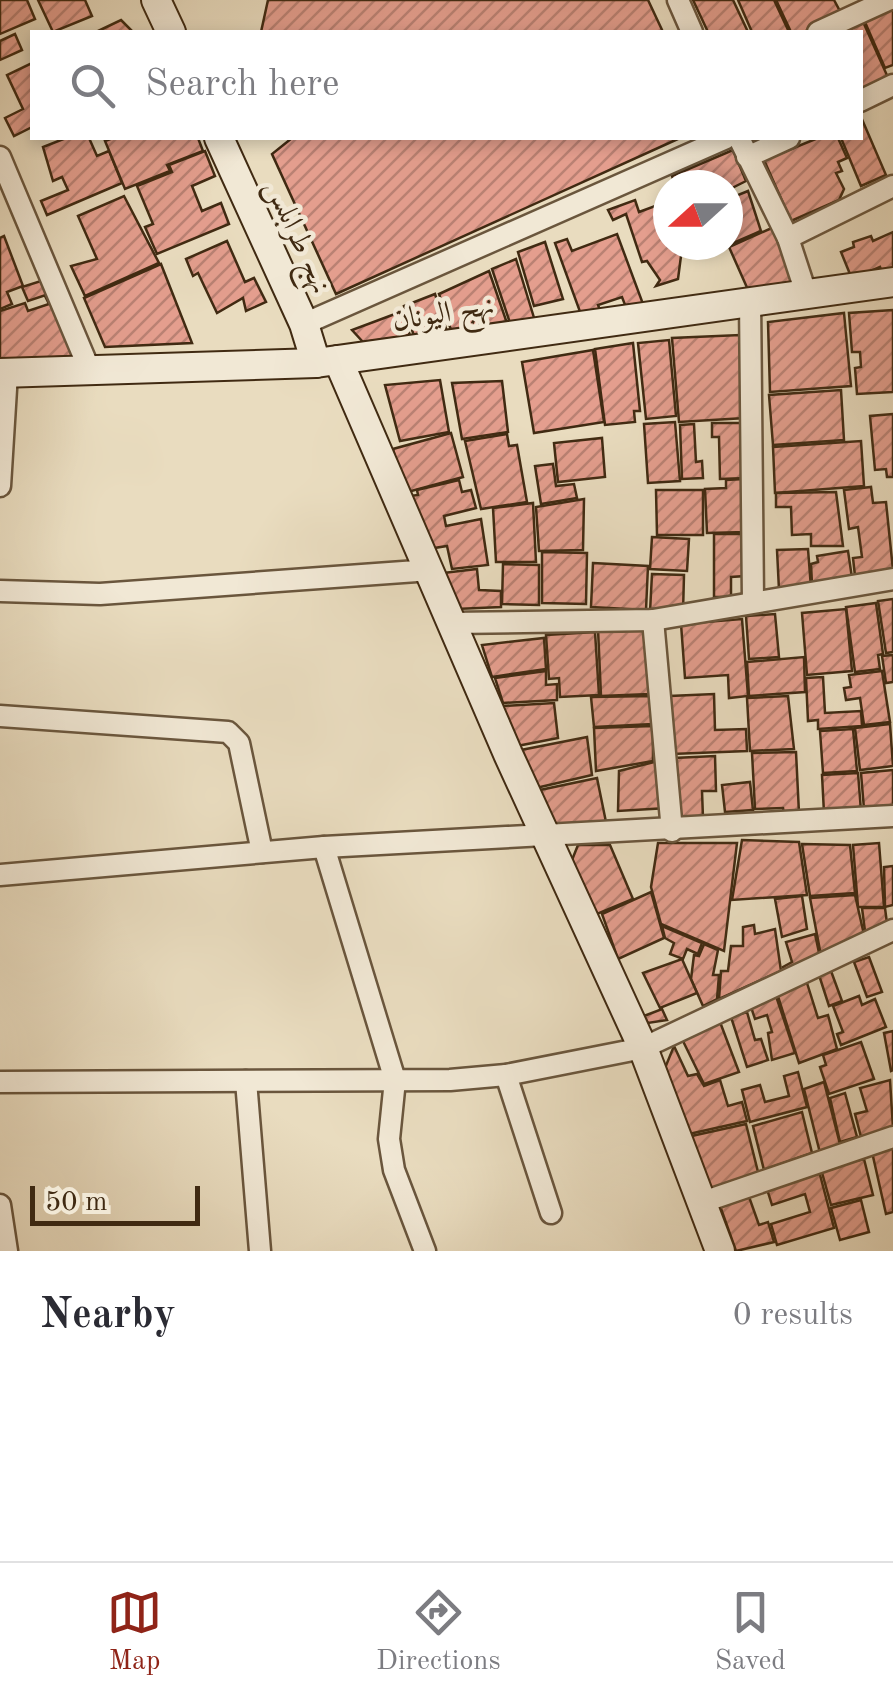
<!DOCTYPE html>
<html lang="en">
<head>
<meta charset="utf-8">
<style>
	:root { --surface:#fff; --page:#f2f2f3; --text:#2b2b33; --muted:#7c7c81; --line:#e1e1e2; --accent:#8f2418 }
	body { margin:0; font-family:"Old Standard TT",Amiri,serif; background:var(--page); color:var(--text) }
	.compass { position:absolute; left:653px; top:170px; width:90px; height:90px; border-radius:50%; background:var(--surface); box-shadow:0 5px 15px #0003; rotate:249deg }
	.scale { position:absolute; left:30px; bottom:25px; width:170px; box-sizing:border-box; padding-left:10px; border:5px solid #402a12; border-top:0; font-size:28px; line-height:35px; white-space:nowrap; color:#402a12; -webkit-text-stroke:8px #f1e8d5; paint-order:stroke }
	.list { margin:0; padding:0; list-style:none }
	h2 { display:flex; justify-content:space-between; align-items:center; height:130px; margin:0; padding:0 40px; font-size:42px }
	h2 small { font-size:32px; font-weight:400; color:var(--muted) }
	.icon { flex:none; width:55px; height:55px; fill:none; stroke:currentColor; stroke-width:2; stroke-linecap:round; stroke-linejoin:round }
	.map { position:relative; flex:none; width:893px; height:1251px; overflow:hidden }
	.search { position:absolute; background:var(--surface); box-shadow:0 5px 15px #0003; left:30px; right:30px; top:30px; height:110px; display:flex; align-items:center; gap:25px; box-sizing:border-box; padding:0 35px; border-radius:0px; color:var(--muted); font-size:38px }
	.sheet { height:310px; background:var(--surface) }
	nav { display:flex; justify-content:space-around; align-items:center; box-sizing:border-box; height:140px; border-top:2px solid var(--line); background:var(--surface); font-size:28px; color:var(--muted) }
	nav a { display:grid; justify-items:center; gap:5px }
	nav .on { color:var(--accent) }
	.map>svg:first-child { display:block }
	.building { fill:url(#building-hatch); stroke:#402a12; stroke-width:2.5 }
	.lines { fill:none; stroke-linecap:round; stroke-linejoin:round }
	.street-casing { stroke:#6a563d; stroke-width:25 }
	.secondary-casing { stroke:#402a12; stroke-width:32 }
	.street { stroke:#f1e8d5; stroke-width:20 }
	.secondary { stroke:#f1e8d5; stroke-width:28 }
	.labels { text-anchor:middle; stroke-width:9; stroke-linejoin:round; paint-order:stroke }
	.street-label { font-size:30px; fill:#402a12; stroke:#f1e8d5 }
</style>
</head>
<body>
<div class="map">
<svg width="893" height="1251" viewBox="0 0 893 1251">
	<defs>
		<pattern id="building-hatch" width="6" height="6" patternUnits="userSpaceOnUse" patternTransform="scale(2.5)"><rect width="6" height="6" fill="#e49e8e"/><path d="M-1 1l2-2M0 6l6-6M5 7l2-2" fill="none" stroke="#ba8173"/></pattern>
	</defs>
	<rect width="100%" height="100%" fill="#e9dcbf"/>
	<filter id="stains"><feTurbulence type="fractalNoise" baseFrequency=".002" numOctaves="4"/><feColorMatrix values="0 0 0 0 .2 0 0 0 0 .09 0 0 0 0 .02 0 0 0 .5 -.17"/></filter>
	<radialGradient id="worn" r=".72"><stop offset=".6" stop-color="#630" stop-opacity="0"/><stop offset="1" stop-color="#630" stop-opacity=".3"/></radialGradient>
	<g class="building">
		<polygon points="0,0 27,0 35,19 0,34"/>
		<polygon points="38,0 85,0 92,16 53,32"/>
		<polygon points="268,0 648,0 663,32 261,32"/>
		<polygon points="693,0 733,0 748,32 708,32"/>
		<polygon points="738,0 774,0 789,32 752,32"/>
		<polygon points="776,0 834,0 842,15 804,32 791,32"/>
		<polygon points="893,0 893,65 885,68 861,13"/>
		<polygon points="860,15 890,82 860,95 860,32 824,32"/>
		<polygon points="121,20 133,32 96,32"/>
		<polygon points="15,34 22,50 0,60 0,41"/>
		<polygon points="32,63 32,127 14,136 5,118 23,109 7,75"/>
		<polygon points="861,117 886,175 861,186 841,138 860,138"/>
		<polygon points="66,138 89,138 97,156 109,151 122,183 47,215 41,201 68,190 62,177 53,181 43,147"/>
		<polygon points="113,138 198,138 203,151 167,165 170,171 125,189 105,141"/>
		<polygon points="292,138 680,138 336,294 272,154"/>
		<polygon points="818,138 838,138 847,158 838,162 842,171 836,173 844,189 839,200 791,221 764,160"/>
		<polygon points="733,150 746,181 728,190 728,185 675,185 672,176"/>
		<polygon points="205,151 215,176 192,186 202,211 221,203 229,224 157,254 145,227 153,224 137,186 172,172 169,165"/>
		<polygon points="748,191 761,231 731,244 728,199"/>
		<polygon points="124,196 159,263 85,296 71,266 97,259 78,216"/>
		<polygon points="635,200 639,212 655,206 664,225 668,224 668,245 683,245 686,254 681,256 678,279 656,286 660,280 647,261 642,262 626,214 613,220 608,210"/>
		<polygon points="774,227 796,282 749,292 729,247"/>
		<polygon points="893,232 893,268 882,272 880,267 852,279 841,252 854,247 853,242 871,236 873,241"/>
		<polygon points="617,234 643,304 627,310 622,297 598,305 600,310 583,320 555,243 567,239 572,251"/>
		<polygon points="4,236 23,286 7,292 12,304 0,309 0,238"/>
		<polygon points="227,241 245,282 254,278 266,302 246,311 243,298 217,313 198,273 193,276 186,259"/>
		<polygon points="545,242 563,299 534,306 518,252"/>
		<polygon points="516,259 535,321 511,326 492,269"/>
		<polygon points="161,264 192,343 105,347 84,298"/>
		<polygon points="489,271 508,326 485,331 481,324 452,333 439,294"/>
		<polygon points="44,280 49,294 28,301 22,287"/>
		<polygon points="50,294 79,356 0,360 0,311 25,303 28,311 49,304 45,296"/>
		<polygon points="435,294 447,332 414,336 404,306"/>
		<polygon points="893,310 893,392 857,394 855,368 861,367 860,352 852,352 849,313"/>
		<polygon points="403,311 410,336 363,342 352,330"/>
		<polygon points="844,313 851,386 770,392 768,322"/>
		<polygon points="740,335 745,418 679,422 672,338"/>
		<polygon points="669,340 676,416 646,419 638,343"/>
		<polygon points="633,343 640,411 634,411 635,422 605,425 595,349"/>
		<polygon points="593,350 604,422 534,433 522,362"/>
		<polygon points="440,380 449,432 400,441 385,385"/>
		<polygon points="502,381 508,432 462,439 452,383"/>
		<polygon points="841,390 844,440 773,445 769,395"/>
		<polygon points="893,414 893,477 887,477 886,469 875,470 870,416"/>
		<polygon points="675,422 680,481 648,483 644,424"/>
		<polygon points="712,423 742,423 746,478 720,479 719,437 712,437"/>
		<polygon points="694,424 696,462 702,461 703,478 682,479 680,425"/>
		<polygon points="451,433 463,477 404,493 393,449"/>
		<polygon points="507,434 509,446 517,445 527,502 481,509 465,441"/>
		<polygon points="602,438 605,477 558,482 554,443"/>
		<polygon points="861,441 864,486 775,493 773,447"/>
		<polygon points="553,464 556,486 574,484 577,498 541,504 535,466"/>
		<polygon points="744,479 746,532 707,533 705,489 726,488 726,480"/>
		<polygon points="459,480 462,492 471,490 476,508 444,516 446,526 481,519 488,565 452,569 447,546 428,549 410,496 418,495 417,490"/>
		<polygon points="871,487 873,503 886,502 893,570 855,576 853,558 862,557 858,527 849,529 844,490"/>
		<polygon points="656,490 703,490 703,535 657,535"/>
		<polygon points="836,492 843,546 811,546 811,534 792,535 791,507 776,507 776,493"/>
		<polygon points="584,499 583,550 539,551 536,507"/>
		<polygon points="533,503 536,562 496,562 493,508"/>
		<polygon points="714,534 745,534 745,576 731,577 731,597 714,597"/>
		<polygon points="652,537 689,539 687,571 650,569"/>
		<polygon points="808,549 811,588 779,590 777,550"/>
		<polygon points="848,551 852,578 812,584 811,564 818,562 817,556"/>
		<polygon points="542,552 587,553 586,604 542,603"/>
		<polygon points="593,563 648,566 646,610 591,607"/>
		<polygon points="503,564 539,565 539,605 502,604"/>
		<polygon points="477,569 479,590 501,591 501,607 456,609 443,573"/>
		<polygon points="652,574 684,575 683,613 650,612"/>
		<polygon points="893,599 893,652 886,653 878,601"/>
		<polygon points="876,603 883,654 878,655 880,669 855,672 846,607"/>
		<polygon points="846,609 852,671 807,675 802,613"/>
		<polygon points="775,614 779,657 749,659 746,616"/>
		<polygon points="742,619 748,696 729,698 728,675 685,678 681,624"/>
		<polygon points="648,627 650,694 601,696 598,629"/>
		<polygon points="595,632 599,695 560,697 559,678 549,679 546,635"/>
		<polygon points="544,638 546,669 492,677 482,645"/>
		<polygon points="893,655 893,682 886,683 882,656"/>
		<polygon points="804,657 805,692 749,696 747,662"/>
		<polygon points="546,671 546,685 557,684 557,700 503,703 495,678"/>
		<polygon points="882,671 890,722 864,725 860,698 846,700 844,688 851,687 849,675"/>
		<polygon points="823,677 825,713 861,711 862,726 818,729 818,720 808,721 806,678"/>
		<polygon points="714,694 715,730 746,729 747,751 672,754 670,696"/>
		<polygon points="652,696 653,724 594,727 591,697"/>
		<polygon points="788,696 794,749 750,751 747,698"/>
		<polygon points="554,703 558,738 517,746 502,706"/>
		<polygon points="890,724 893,766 860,770 855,728"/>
		<polygon points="653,726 653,761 596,771 594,728"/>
		<polygon points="853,729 857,771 823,773 820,731"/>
		<polygon points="587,737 592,775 536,788 521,750"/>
		<polygon points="796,752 799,813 784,814 783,808 755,809 752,753"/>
		<polygon points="715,756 716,791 702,791 703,818 676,819 674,758"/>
		<polygon points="658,761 667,808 618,811 619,771"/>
		<polygon points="893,770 893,807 864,809 861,773"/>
		<polygon points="858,773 861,811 824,813 822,775"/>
		<polygon points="597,778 606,822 554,826 540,790"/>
		<polygon points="750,782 753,810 725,812 722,785"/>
		<polygon points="742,840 799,842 807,895 732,900"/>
		<polygon points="658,843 737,843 724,951 661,924 651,887"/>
		<polygon points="879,843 884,907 858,907 853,845"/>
		<polygon points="802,844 850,845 855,893 810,896"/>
		<polygon points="578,845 610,845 633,899 597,914 572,860"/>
		<polygon points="893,866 893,905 885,907 884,867"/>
		<polygon points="651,892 664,938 618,959 602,914"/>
		<polygon points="855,895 865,939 822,961 810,898"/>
		<polygon points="802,896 807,929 782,937 775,899"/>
		<polygon points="862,908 885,908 888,931 866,939"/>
		<polygon points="754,925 755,934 775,929 781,971 719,999 721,971 728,971 731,946 743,946 743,927"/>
		<polygon points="662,926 702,943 698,954 687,949 683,959 670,954 674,943 665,938"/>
		<polygon points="815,934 821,962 787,976 783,967 792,962 786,942"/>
		<polygon points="704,944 718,950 713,975 719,975 717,999 703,1006 691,979 694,955 699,956"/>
		<polygon points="869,957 882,992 867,997 854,962"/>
		<polygon points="682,959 697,993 660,1008 643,973"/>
		<polygon points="831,971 842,1001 829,1006 819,975"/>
		<polygon points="807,983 818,1018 828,1015 837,1049 799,1063 777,993"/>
		<polygon points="776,996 795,1053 772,1060 768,1033 772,1032 767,1015 755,1019 750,1004"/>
		<polygon points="859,996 862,1005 875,999 886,1027 841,1045 837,1034 843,1032 833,1006"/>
		<polygon points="662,1009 667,1020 648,1023 644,1016"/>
		<polygon points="747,1012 755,1040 761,1039 768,1060 747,1067 731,1017"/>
		<polygon points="720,1022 739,1072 704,1084 681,1037"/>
		<polygon points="893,1031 893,1070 891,1071 884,1033"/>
		<polygon points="861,1042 874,1079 829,1094 820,1067 826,1065 823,1055"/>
		<polygon points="674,1046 688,1076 697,1074 704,1086 720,1080 728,1106 742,1102 747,1121 689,1134 665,1068"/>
		<polygon points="798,1072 807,1107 750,1122 742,1090 760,1085 765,1102 789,1096 784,1076"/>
		<polygon points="890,1080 893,1128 861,1137 855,1114 867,1111 860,1088"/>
		<polygon points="824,1082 841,1148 820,1153 804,1089"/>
		<polygon points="845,1093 857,1137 840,1142 830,1098"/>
		<polygon points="802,1112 812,1153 764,1170 753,1126"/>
		<polygon points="746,1124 758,1172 709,1191 687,1137"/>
		<polygon points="893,1148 893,1212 886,1214 872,1152"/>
		<polygon points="864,1159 873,1195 831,1205 821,1169"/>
		<polygon points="819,1171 834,1228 777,1245 771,1224 810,1212 805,1194 772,1205 767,1189"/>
		<polygon points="748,1194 759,1225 768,1222 774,1242 736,1251 719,1203"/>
		<polygon points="861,1200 869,1232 840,1240 831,1208"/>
	</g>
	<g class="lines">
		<g class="street-casing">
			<g id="street">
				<polyline points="678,0 692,32"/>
				<polyline points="818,32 888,0"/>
				<polyline points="860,101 893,85"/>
				<polyline points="739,138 788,238 806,293"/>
				<polyline points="0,157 90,371"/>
				<polyline points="747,157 789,138"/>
				<polyline points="788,238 893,186"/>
				<polyline points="750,299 753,600"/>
				<polyline points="304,324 726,138"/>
				<polyline points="0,486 7,373"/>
				<polyline points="0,591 100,594 431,570"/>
				<polyline points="653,620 672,831"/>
				<polyline points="452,623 653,620 893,579"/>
				<polyline points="0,716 228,732 239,743 262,852"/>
				<polyline points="324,847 395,1080 389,1139 394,1170 425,1251"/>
				<polyline points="0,875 324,847 893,816"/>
				<polyline points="506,1075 551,1213"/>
				<polyline points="246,1081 260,1251"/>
				<polyline points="0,1082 450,1080 506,1075 643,1048 893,930"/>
				<polyline points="700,1203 893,1137"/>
				<polyline points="0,1205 7,1251"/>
			</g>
		</g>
		<g class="secondary-casing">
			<g id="secondary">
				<polyline points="156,0 171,32"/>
				<polyline points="219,138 304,324 316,363"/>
				<polyline points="338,360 508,754 643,1048 720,1251"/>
				<polyline points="0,373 316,363 893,282"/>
			</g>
		</g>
		<use href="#street" class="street"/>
		<use href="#secondary" class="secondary"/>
	</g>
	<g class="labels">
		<g class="street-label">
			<text transform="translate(299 236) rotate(66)" y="10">نهج طرابلس</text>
			<text transform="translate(443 312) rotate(-9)" y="10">نهج اليونان</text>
		</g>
	</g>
	<rect width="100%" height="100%" filter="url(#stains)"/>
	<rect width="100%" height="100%" fill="url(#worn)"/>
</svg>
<svg class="compass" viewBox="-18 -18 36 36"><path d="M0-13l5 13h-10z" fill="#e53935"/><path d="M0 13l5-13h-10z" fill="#7c7c81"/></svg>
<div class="scale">50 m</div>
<div class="search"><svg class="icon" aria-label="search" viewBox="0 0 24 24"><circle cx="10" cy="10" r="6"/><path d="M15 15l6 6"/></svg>Search here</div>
</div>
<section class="sheet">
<h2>Nearby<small>0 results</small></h2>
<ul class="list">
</ul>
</section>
<nav>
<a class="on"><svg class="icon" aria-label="map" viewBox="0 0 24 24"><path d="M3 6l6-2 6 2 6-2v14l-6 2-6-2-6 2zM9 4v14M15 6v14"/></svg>Map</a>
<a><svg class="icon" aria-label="directions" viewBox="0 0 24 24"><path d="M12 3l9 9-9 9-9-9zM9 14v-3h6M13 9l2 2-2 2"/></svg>Directions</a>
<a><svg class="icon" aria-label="saved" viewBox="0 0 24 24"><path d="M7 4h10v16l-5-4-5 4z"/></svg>Saved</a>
</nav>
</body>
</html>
